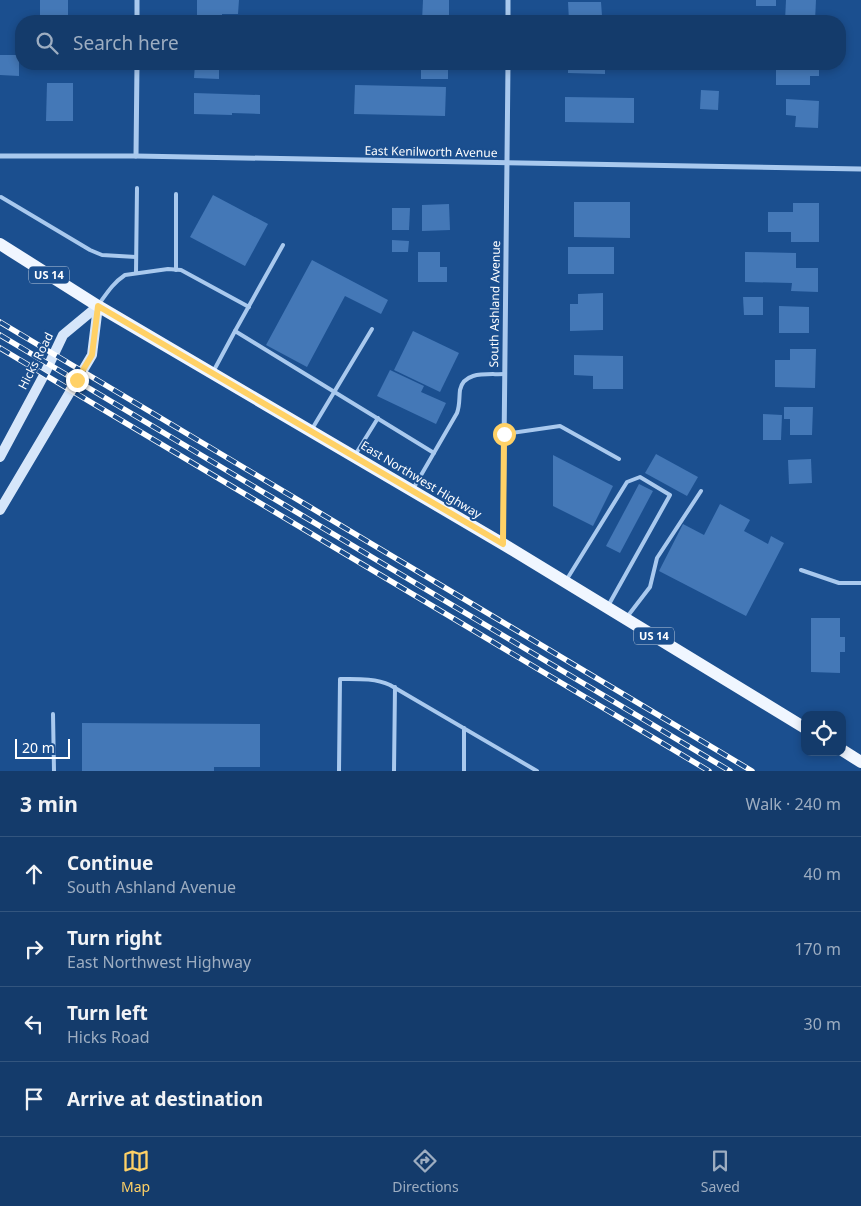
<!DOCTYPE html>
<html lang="en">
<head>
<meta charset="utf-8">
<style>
	:root { --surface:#143b6b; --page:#1d4271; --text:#f1f3f6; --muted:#9dadc1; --line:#33557e; --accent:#ffd166 }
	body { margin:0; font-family:"Noto Sans",sans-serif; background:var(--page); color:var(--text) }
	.controls { position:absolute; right:15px; bottom:15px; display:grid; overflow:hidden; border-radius:10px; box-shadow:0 2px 8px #0003 }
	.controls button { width:45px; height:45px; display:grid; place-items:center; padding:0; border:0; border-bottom:1px solid var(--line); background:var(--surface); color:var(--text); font:25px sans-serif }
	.scale { position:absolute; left:15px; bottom:12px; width:55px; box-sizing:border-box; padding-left:5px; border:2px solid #fff; border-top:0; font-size:14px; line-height:18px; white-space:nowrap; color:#fff; -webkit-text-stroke:4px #1b4f8f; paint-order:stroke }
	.stop { position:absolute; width:15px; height:15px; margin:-11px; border:4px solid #ffd166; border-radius:50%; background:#fff }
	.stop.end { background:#ffd166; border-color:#fff; box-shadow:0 1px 5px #0008 }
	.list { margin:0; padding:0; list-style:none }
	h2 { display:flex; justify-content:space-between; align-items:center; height:65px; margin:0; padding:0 20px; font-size:21px }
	h2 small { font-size:16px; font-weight:400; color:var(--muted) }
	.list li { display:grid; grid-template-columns:32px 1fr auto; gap:15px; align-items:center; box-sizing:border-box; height:75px; padding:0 20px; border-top:1px solid var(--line) }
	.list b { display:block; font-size:19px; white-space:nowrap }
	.list p { margin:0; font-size:16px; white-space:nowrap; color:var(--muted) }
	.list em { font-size:16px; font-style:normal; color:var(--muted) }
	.icon { flex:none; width:28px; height:28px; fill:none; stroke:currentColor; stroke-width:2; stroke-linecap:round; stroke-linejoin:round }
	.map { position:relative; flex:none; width:861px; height:771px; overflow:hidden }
	.search { position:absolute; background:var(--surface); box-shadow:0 2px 8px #0003; left:15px; right:15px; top:15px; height:55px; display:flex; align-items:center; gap:12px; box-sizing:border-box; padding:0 18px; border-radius:20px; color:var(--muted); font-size:19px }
	.sheet { height:365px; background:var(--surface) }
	nav { display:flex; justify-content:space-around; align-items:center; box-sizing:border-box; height:70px; border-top:1px solid var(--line); background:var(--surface); font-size:14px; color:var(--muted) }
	nav a { display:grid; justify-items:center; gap:2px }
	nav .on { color:var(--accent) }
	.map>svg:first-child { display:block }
	.building { fill:#4478b7 }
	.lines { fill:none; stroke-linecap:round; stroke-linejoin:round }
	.service { stroke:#a9c9ee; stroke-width:4 }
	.minor { stroke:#a9c9ee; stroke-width:5 }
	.secondary { stroke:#d6e6fa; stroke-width:10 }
	.primary { stroke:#f0f6ff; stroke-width:12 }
	.rail-casing { stroke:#fff; stroke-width:5.5 }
	.rail { stroke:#1b4f8f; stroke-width:4; stroke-dasharray:11; stroke-linecap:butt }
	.route { stroke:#ffd166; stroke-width:6 }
	.labels { text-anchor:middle; stroke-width:4; stroke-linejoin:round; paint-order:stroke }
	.shield { fill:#1b4f8f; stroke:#bbcadd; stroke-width:1 }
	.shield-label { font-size:11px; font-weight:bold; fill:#fff }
	.street-label { font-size:12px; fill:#fff; stroke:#1b4f8f }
</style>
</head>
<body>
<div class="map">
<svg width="861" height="771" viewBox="0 0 861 771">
	<rect width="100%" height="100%" fill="#1b4f8f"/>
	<g class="building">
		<polygon points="40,0 68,0 68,16 40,17"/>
		<polygon points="197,0 239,0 238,14 222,14 222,21 197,21"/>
		<polygon points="423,0 449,0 449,21 422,21"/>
		<rect x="756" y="0" width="20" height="6"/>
		<polygon points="786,0 816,0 815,21 785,21"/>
		<polygon points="568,2 601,2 602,16 591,16 591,21 569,21"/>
		<polygon points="0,55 19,55 19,76 0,75"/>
		<polygon points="195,64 219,64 219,79 194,78"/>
		<rect x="421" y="64" width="27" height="15"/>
		<polygon points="568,64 605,64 605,74 568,73"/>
		<polygon points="778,64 819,64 819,76 810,76 810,85 776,85 776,65 778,65"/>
		<polygon points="47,83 73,83 73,121 46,121"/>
		<polygon points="355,85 446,87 445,116 354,114"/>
		<polygon points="701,90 719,91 718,110 700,109"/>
		<polygon points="194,93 260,95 260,114 232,113 232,115 194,114"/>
		<polygon points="565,97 634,98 634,123 565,122"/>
		<polygon points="786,99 819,101 818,128 795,127 796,116 786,115"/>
		<polygon points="213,195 268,224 245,266 190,237"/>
		<polygon points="574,202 630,202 630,238 574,237"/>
		<polygon points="793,203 819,203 819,242 791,242 791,232 768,232 768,212 793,212"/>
		<polygon points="449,204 450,230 422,231 422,205"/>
		<polygon points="392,208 410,208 409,230 392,230"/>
		<polygon points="392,240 409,241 408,252 392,252"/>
		<rect x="568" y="247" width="46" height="27"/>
		<polygon points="418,252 440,252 440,267 447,267 447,282 418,282"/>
		<polygon points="745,252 796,253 796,268 818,268 818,292 791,291 792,283 745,282"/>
		<polygon points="312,260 388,300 381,314 345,296 307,367 266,345"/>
		<polygon points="603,293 603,330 570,331 570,304 578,304 578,294"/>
		<polygon points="743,297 763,297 763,315 744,315"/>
		<polygon points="779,306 809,307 809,333 779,333"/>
		<polygon points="413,331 459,353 440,392 394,370"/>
		<polygon points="790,349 816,349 815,388 775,387 775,360 790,360"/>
		<polygon points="574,355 623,356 623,389 593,389 593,376 574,375"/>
		<polygon points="390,370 424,386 421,392 446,403 436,424 377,396"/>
		<polygon points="784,407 813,407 812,435 790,435 790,419 784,419"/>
		<polygon points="763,414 782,415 781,440 763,440"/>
		<polygon points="656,454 698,477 687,496 645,473"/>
		<polygon points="553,455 613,486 593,526 553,506"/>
		<polygon points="811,459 812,483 789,484 788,460"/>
		<polygon points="639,484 653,491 620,553 606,546"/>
		<polygon points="720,504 750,520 744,531 768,544 771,536 784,543 746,616 659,571 683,524 704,535"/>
		<polygon points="811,618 840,618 840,637 845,637 845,652 840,652 840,673 811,672"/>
		<polygon points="82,723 260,724 260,767 214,767 214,771 82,771"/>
	</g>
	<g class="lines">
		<g class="service">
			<polyline points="176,194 176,270"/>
			<polyline points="1,197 90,250 102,255 136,257"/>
			<polyline points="136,273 137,188"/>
			<path d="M99 304C107 293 113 283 125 275L168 269 181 270 249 307"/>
			<polyline points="235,331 283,245"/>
			<polyline points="213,372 235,331 434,453"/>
			<polyline points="312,429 372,329"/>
			<polyline points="504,434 560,426 619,459"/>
			<polyline points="355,455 378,418"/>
			<path d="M413 489 457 413C460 405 459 398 460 390 464 370 489 375 505 374"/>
			<polyline points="801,570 839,583 861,583"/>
			<polyline points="567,579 627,482 640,477 670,495 608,606"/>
			<polyline points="627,617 650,587 657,558 701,491"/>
			<polyline points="53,714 54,771"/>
			<path d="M339 771 340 679C357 679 375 678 390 685L537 771"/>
			<polyline points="394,771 395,687"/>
			<polyline points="464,771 464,728"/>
		</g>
		<g class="minor">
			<polyline points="137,21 137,0"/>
			<polyline points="508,21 508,0"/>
			<polyline points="0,156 136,156 861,169"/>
			<polyline points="136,156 137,64"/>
			<polyline points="503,543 508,64"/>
		</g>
		<g class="secondary">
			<polyline points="0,457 44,375 63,335 98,306"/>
			<polyline points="0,510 92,355 98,306"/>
		</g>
		<g class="primary">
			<polyline points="0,244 98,306 503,544 805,728"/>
			<polyline points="842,750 861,762"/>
		</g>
		<g class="rail-casing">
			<g id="rail">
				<polyline points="0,322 752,771"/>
				<polyline points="0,335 730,771"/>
				<polyline points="0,348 709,771"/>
			</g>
		</g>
		<use href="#rail" class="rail"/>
	</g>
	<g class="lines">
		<polyline class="route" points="77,380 92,355 98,306 503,544 504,434"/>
	</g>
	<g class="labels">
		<g class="shield">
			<rect x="29" y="266.5" width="40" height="17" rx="4"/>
			<rect x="634" y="627.5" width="40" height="17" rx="4"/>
		</g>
		<g class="shield-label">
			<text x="49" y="279">US 14</text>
			<text x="654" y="640">US 14</text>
		</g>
		<g class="street-label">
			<text transform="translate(431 152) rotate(1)" y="4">East Kenilworth Avenue</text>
			<text transform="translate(495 304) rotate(-89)" y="4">South Ashland Avenue</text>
			<text transform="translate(36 361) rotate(-63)" y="4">Hicks Road</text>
			<text transform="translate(421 480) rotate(31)" y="4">East Northwest Highway</text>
		</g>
	</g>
</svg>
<div class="controls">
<button><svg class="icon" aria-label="locate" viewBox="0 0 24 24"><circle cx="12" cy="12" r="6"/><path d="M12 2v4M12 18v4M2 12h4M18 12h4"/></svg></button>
</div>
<div class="scale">20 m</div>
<div class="stop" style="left:504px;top:434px"></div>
<div class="stop end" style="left:77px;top:380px"></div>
<div class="search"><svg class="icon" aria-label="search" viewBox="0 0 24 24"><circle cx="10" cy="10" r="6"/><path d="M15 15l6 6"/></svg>Search here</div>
</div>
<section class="sheet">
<h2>3 min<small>Walk · 240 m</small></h2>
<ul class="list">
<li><svg class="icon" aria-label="ahead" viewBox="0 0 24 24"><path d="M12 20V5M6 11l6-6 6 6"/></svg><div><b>Continue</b><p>South Ashland Avenue</p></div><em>40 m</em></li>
<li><svg class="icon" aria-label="right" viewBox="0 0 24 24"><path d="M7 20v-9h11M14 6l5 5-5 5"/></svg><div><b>Turn right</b><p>East Northwest Highway</p></div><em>170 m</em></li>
<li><svg class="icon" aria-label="left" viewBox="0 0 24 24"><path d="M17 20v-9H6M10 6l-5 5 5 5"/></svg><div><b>Turn left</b><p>Hicks Road</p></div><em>30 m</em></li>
<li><svg class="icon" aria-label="arrive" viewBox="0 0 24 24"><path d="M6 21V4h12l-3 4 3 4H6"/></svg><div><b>Arrive at destination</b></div></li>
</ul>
</section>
<nav>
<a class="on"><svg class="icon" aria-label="map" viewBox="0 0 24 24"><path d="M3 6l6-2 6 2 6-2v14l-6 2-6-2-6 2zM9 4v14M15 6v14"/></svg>Map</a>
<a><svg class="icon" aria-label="directions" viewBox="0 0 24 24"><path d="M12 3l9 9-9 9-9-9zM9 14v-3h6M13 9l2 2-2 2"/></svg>Directions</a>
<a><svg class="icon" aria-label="saved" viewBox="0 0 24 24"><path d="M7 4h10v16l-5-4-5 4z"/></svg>Saved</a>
</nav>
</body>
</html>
